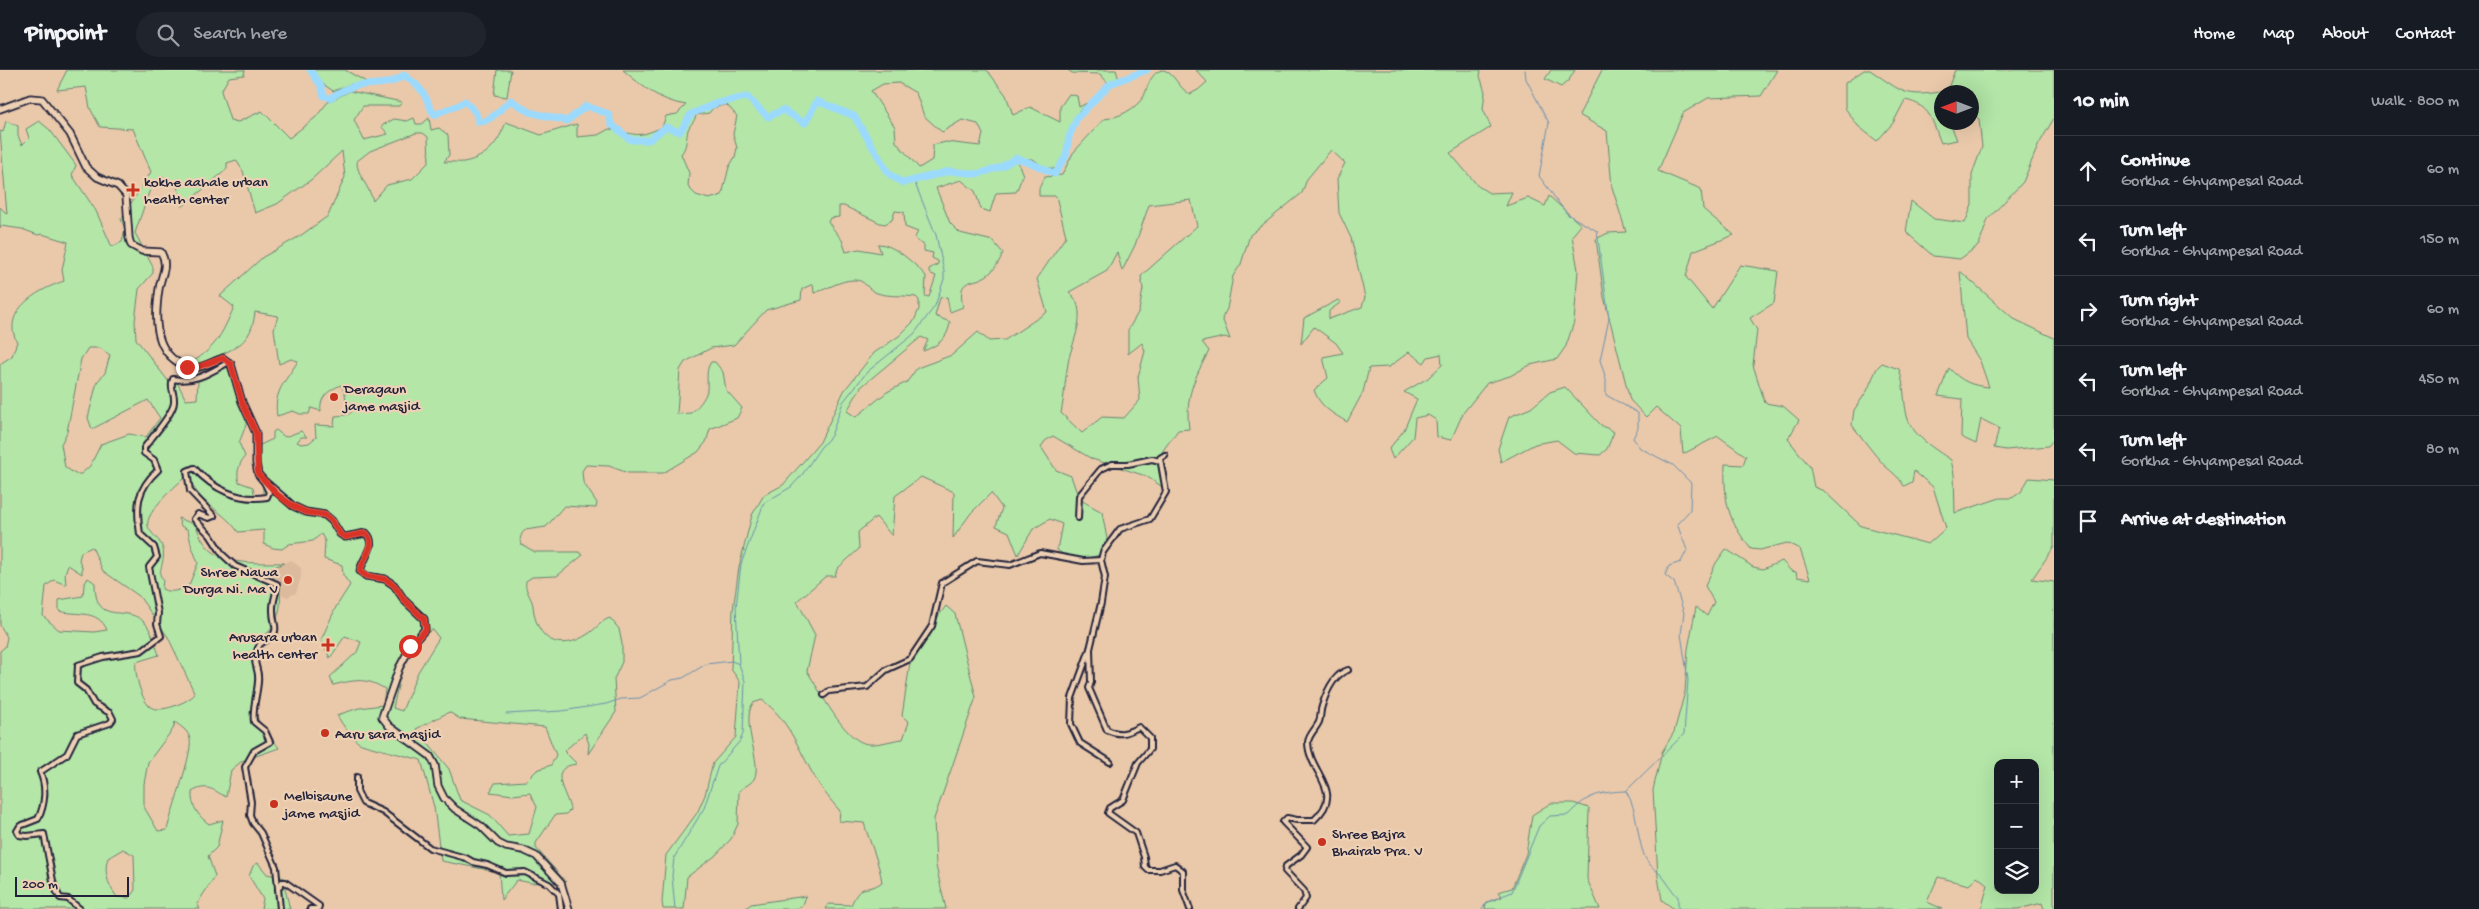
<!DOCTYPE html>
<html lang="en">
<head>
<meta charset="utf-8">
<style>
	:root { --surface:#171b24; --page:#20242c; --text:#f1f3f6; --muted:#9ea1a6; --line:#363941 }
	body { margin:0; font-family:"Gochi Hand",sans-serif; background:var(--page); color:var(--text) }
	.controls { position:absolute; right:15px; bottom:15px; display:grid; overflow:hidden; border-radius:10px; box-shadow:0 5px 20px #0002 }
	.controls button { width:45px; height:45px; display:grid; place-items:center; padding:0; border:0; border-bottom:1px solid var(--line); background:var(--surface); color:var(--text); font:25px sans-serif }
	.compass { position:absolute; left:1934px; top:15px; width:45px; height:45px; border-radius:50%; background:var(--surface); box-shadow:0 5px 20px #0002; rotate:270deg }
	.scale { position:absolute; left:15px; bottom:12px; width:114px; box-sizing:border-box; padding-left:5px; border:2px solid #22223b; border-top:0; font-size:14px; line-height:18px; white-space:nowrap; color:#22223b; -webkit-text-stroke:4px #eed1b4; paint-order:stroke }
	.stop { position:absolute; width:15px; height:15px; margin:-11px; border:4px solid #d93025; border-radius:50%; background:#fff }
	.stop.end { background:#d93025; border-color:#fff; box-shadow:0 1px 5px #0008 }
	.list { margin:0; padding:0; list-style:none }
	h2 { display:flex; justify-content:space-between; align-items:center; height:65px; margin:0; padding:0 20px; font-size:21px }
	h2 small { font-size:16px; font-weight:400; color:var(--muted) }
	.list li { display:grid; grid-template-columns:32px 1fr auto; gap:15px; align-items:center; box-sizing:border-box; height:70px; padding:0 20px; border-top:1px solid var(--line) }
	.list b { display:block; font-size:19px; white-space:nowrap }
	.list p { margin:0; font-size:16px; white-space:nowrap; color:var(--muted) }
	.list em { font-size:16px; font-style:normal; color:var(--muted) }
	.icon { flex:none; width:28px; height:28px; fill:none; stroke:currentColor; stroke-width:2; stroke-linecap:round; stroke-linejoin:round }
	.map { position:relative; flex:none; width:2054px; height:839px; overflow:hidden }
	header { display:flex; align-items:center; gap:30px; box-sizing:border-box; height:70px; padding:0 25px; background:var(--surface); border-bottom:1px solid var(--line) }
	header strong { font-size:24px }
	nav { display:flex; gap:28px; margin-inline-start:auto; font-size:18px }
	.search { width:350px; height:45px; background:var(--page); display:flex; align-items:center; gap:12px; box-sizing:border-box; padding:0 18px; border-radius:28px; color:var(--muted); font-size:19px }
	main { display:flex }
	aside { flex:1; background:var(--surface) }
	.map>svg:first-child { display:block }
	.built { fill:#dbba9d }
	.green { fill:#b3e6a7; stroke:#6a8471; fill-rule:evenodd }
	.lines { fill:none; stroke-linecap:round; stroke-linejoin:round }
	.stream { stroke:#6b90af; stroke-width:1 }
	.river { stroke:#9cdafd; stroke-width:7 }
	.street-casing { stroke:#22223b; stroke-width:8 }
	.secondary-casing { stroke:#22223b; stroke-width:9 }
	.street { stroke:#eed1b4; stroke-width:4 }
	.secondary { stroke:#eed1b4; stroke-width:5.5 }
	.route { stroke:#d93025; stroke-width:6 }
	.poi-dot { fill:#c8321e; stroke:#eed1b4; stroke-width:2 }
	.labels { text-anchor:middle; stroke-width:4.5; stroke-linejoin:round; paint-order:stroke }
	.poi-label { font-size:15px; fill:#22223b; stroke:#eed1b4; text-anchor:start }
</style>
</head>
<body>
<header>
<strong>Pinpoint</strong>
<div class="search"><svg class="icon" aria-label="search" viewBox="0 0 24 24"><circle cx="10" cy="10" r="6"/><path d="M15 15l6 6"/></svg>Search here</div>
<nav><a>Home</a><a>Map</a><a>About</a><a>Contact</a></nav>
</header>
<main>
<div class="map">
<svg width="2054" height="839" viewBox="0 0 2054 839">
	<rect width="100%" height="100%" fill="#eac9aa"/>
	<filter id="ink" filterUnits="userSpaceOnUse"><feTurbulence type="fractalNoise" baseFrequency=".02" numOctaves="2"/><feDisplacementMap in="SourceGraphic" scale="10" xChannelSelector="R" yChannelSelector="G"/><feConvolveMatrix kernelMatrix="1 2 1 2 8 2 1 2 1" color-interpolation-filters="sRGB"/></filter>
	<g filter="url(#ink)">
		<polygon class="built" points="291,490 301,498 301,507 296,523 287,527 281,524 278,512 271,505 274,497"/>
		<g class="green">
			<path d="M67 0H245L244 5 229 7 221 21 230 50 238 52 262 41 289 68 315 48 328 32 350 21 402 32 399 36H363L354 50 364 70 388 64 381 56 394 49 407 51 414 48 416 54H422L429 48 431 60 439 58 448 65 449 85 444 92C451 91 458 93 464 92 488 87 498 73 506 52L541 65 577 54V67L598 65 609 59C635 63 635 70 662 57L666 46 677 44 686 35C660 31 643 17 623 0H987L1006 25 1013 45 1030 37 1060 52V37L1069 24 1077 26 1079 37 1087 33 1079 41 1068 67 1066 86 1056 99 1044 97 1033 89 1016 88 1023 105 1016 122 996 123 990 142 981 139 975 121 961 110 936 118 950 153 960 163 993 171 1003 183C1000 190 996 198 990 203 974 217 956 204 963 237L950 242 947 227 940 228 935 246 950 252C948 269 937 276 923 281L928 270 921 267 861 317 847 341 856 347 887 322 907 312 917 298 952 285 978 262 989 271 1005 270 1047 242 1037 209 1066 166 1056 126H1039V118L1045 107 1062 105 1073 83 1104 49C1118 48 1136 39 1144 26 1147 19 1151 0 1164 0 1175 4 1179 19 1190 24L1198 20 1207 12 1196 0H1481L1480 6 1485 22 1483 39 1491 57 1450 83 1478 116 1489 123 1512 122 1506 136 1528 128 1545 136 1549 126 1581 155 1572 166 1578 200 1574 252 1566 276 1557 289 1530 295 1510 306 1487 313 1463 343 1451 370 1437 367 1436 350 1428 345 1415 348 1413 367 1393 389 1389 379 1404 360 1417 329 1404 322 1428 308 1442 295 1441 284 1428 287 1424 293 1409 282 1389 297 1369 298 1363 322 1347 352C1332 343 1320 337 1314 320L1328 308 1323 287 1343 283 1336 273 1314 257 1301 274 1304 248 1338 230 1341 232 1329 241V249L1362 237 1365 227 1351 168 1339 143 1337 109 1345 93 1331 80 1307 109 1302 123 1250 165 1241 194 1233 206 1227 239 1222 248 1230 269 1225 267 1202 272 1209 281C1194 309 1185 326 1189 359L1178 360C1161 384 1152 387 1164 418L1146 406 1092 389 1053 366 1045 371 1041 377 1056 400 1071 406 1079 429 1102 442 1107 469 1099 485C1083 490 1072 491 1057 480L1062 454 1050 449 1033 459 1018 485 1009 462 996 456 1002 438 991 423 971 443 953 468 954 422 921 407 895 426 892 466 876 447 858 462 859 479 837 499 835 506H826L797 531 815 565 807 601C819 619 845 672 868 674 879 675 892 670 903 669L909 652 902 646 912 580 946 536 955 544 976 627 934 749 936 796 946 839H826L828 834 851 835C862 810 866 824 882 812 879 792 870 773 864 753L839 751 840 741C830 730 821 718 814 706 799 680 788 648 762 630L753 633C740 653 763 693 754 709 751 714 743 717 739 721L738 754 731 769 715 786 687 807 684 839H663L662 832 666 785 697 743 705 725 713 693 736 667 740 612 731 599 733 540 739 497 752 445 764 425 783 415 820 372 844 321 874 283 899 266 914 251 919 239V230L916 227C903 225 889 227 877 223 867 220 865 209 854 210 840 210 828 219 814 223L813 214 802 219 801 230 766 240 734 275 711 278 685 292 680 300 677 344 691 343C697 338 706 328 707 320 708 310 705 300 711 292H715L723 302 726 320 742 338 737 348 710 359 706 372 698 382 663 403H628L609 396 586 395 582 401 583 412 597 433 596 438 564 436 546 457 525 460C521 464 519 469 521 474L535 482H579L583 485 557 506 532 507 526 511C524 521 532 527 533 536 536 570 559 583 588 564 596 559 602 550 610 548L619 559 622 574V592L614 609 616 642 588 684 589 674 585 663 564 681 577 694C544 697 569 726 570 740L566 744 555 745 536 773V778L566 812 531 813 517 810 501 830 499 802 441 791 434 737 421 690C411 687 365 676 359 673 352 668 341 653 337 645L359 638 383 635 385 619C366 607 355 610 333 615L330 607 357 582 361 572 345 566 330 588 321 570 336 537 350 515 343 505 342 495 324 489 325 471 321 464 313 471 289 474 282 479 273 478 264 474V460L238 462C224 440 197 434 188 405 178 413 144 443 148 456 149 461 156 467 159 471 168 483 161 493 160 505L163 509 162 519C171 524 181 520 189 515L198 493 191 474 188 460 181 456 178 448 196 455C209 499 246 492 284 493L274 497 271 505C285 519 282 542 272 558 269 562 264 565 262 570 255 588 251 628 257 647 261 657 273 669 279 678L242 691 231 700 226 727C213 720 207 713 192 722 191 736 198 746 209 754L223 750 217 777 208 786 215 806 197 834 200 839H0V581L5 577 7 567 0 555V294L12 286 17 272C0 240 40 219 64 211L62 200 68 172 42 164 38 165 22 159 1 156 0 158V137L7 144 0 61 3 62 6 51 18 56V66L22 75 29 68 26 59 39 51 50 60 76 95 72 105 96 141 112 177 122 172 125 159 121 149 151 102 133 59 100 57 90 38 86 17 57 20ZM899 13 916 23 924 46 942 62 962 50 978 54 983 64 980 76 946 72 933 75 932 90 919 98 896 72 895 57 871 21 883 14ZM724 35H727L737 46 733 64 737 78 735 87 729 97 722 125 709 129 696 125 688 117 689 103 681 84C687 77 686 69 688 60 690 54 695 52 696 45L709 43 713 38ZM416 63H423L428 67 429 92 412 109 387 115 373 131C370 117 356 104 357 91L370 81ZM342 81 345 107 328 146 300 166 263 187 220 226 234 237C220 268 216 278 186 296 197 296 203 292 212 288 237 278 252 272 255 242L278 246 274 259 279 294 291 289 298 291C286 311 273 321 277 346L293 341 300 344H309L311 338 321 341C319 327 329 320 341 315L345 323 346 332 354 333 355 336C351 347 344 345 335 346L334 356 315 355 316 367 309 373 301 374 297 372 301 367H307L301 361 285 367 276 360 273 362V369L260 375C258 388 255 399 266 409L261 412 263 416V425L257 426 254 423 253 417 239 412C236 403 239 394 245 386L239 373 248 350 227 297 218 299 198 311 197 329 186 330 177 312H169L136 269 135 251 139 219 153 203V197L135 163 149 122 163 107C179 111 179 122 182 137L227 99V93L236 90 243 101 255 143 277 134 312 109ZM1191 130 1197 156 1141 206 1143 219 1139 241 1128 260V284L1142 273 1145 281 1138 307 1140 330 1124 348 1102 347 1082 363 1061 343C1065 325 1065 306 1069 288 1074 268 1089 239 1069 222L1107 201 1117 182 1122 201 1135 175 1149 135ZM839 136H844L880 153 885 154 892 150 895 141 904 142 905 157 918 162 915 167 917 171 924 175V181L933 183 932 188 938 191V194L929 199V203L936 206 929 227 925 226 926 206C915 194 894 174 878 174L881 183 859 179 846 182 842 170 828 152 830 148 839 147ZM88 278H100L110 285 105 303 97 312 88 348 92 359 148 330 160 348 146 367 129 364 101 374 90 396 81 404H75L65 397 61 374 67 362 81 289ZM92 477 103 501 139 526 168 567 195 624C188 632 159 645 149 636 141 628 134 603 136 592L159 585C155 574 152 560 144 552 125 533 95 558 95 513L88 508 84 515 83 526 59 530V541C77 546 98 539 107 560L94 562 59 560 43 546 46 516 54 510 66 515 65 503 68 495 82 504V497L79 490 81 482ZM432 559 439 568 418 602 402 641 393 638C401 603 403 584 432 559ZM449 642 460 649 545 657 556 685 551 695 537 700 526 711 495 713 490 722 513 725 530 723 537 737 529 764 508 766 490 745 460 730 449 699 416 659ZM175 652C181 657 188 660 190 669 193 683 171 742 167 760L158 761 144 737V714L148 692 173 659ZM123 779 134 785 135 820 129 828 117 827C109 817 103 802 108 788Z"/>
			<polygon points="311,0 345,0 370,14 351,14 333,21 312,6"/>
			<polygon points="497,0 511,0 507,27 494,25"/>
			<polygon points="1068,0 1116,0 1119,10 1108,13 1100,4 1072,3"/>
			<polygon points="1551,0 1575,0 1569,10 1561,17 1545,9"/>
			<path d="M1602 0H1777L1761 26 1708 28 1683 43 1658 101 1701 119 1703 139 1734 165 1693 181 1686 207 1712 239 1740 195 1778 201 1774 233 1750 248 1757 260 1753 295 1765 333 1783 336 1799 350 1788 369 1810 397 1814 417 1824 421 1861 456 1928 474 1946 458 1933 417 1914 401 1912 412 1904 416C1898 406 1893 403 1885 396 1873 383 1863 369 1852 355L1854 340 1867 321 1877 298 1882 293 1899 299C1905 317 1903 329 1907 346 1912 366 1935 379 1951 390L1954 404 1955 443 2000 428H2012L2021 422 2029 408 2054 410V477L2032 509 2054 512V839H2044L2042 833 2018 839H1979L1982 836 1988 815 1977 806 1969 815 1938 807 1927 832 1943 839H1674L1662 830 1658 807 1653 720 1662 682 1674 662 1685 622 1688 579 1696 537 1707 546 1714 532 1705 516 1716 493 1726 479 1753 497 1763 499 1782 491 1791 501 1796 502 1797 507 1810 509 1800 479 1787 473 1760 480 1751 479C1727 449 1724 432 1725 394L1743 395 1746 386 1718 366 1683 384 1681 359 1656 337 1646 347 1630 330 1604 227 1596 169 1608 163 1626 162 1612 117 1607 61 1579 45ZM1998 693H2035V820H1998Z"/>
			<path d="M1864 0H1870C1904 23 1904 28 1947 21L1955 0H2054V48L2038 76 2023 112 1988 149 1979 175 1960 189 1933 186 1906 162 1911 131 1934 149 1965 153 1972 135V104L1982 77 1979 49 1972 43V22H1942V52L1953 53 1951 55 1957 70 1941 73C1932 51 1931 35 1905 30L1893 53 1877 71 1858 56 1845 38V13Z"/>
			<path d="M1960 201 2014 249 2054 268V369L2048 376 2006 380 1994 378 1999 358 1981 349 1976 374 1961 367 1962 329 1938 326 1949 298C1961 311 1972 316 1989 317L1980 291 1966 269Z"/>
			<polygon points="1565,317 1601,355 1614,362 1607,379 1600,385 1574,383 1557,370 1535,374 1501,392 1498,379 1509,347 1531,338 1550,322"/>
			<polygon points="1551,733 1573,733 1589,738 1587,809 1600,839 1485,839 1486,833 1502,827 1498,822 1512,818 1526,784 1532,745"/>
			<polygon points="258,793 267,804 285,808 284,815 290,839 261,839 263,829 249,806 253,796"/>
			<polygon points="806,826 803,835 796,839 745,839 751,834"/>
		</g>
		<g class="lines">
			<g class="stream">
				<polyline points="506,644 562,641 606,634 621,629 640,628 672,610 683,608 706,594 732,591 739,594"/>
				<path d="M1626 721C1638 740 1636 764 1644 785 1648 795 1654 798 1661 805 1667 811 1671 820 1678 827V839"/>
				<polyline points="675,839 672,806 674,788 704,738 718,696 740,671 743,664 745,611 739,594 736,537 741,494 764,433 791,417 802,405 820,378 831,366 843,332 867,302 914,264 935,236 944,209 944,201 936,165 914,111"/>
				<path d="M1482 839 1487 832 1512 822 1539 756 1550 746 1568 745C1587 725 1599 722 1626 721L1684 664 1688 610 1681 564 1684 543 1674 512 1665 505 1669 496 1681 492 1687 480 1677 454 1690 440 1691 413 1673 395 1640 378 1633 368 1638 358V343L1606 325V309L1600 290 1609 249 1597 161 1567 144 1539 106 1549 53 1526 9 1525 0"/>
			</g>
			<path class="river" d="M310 0 321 16 324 26 330 28C338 23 346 18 355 16 373 13 389 17 404 5 413 12 422 18 426 28 430 35 429 39 435 45 444 38 457 39 465 31L476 43 478 52C490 53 502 37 511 30L529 42 567 51 586 36 609 44 611 54 631 70H649L666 57 680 62 691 44 717 33 747 27 768 47 783 40 805 53 817 31 854 46 889 104 903 113 950 101 978 104 1001 97 1016 88 1029 92 1055 104 1066 86 1069 67 1077 48 1110 14 1147 0"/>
			<g class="street-casing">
				<g id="street">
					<path d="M264 412 269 422 267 427C239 432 213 419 194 398L187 401 190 421 214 446 209 448 198 444 194 449 210 465 223 485 235 496 277 514C277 522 273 530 273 538 272 559 285 560 260 574 249 595 260 595 258 612 257 626 252 638 254 652L265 661 270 672 254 681 245 697 251 732 250 745 253 753 261 763 276 797 280 839"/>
					<polyline points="1078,448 1079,426 1101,399 1112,394 1128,394 1152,389 1160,391"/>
					<path d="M1090 579 1091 612 1089 618 1107 660C1120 666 1127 663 1139 657L1150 668V679L1138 693 1123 730 1110 738 1108 743 1136 763 1144 787 1145 797 1148 800H1160L1175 795 1183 801V820L1190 839"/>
					<polyline points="824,625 829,621 867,617 886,600 910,589 932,556 942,513 977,491 1010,495 1040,483 1083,491 1101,490"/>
					<polyline points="1110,692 1080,673 1071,654 1072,628 1090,579 1101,533 1105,507 1101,490 1103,482 1120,459 1150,449 1166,422 1160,388 1165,385"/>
					<polyline points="357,707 357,721 363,733 383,742 430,778 466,788 473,792 487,795 506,803 525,802 549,814 559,824 561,839"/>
					<polyline points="278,819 282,812 285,812 319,836 318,839 310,839"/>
					<path d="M80 839 68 829 60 828 54 816 44 764 27 766 19 765 17 761 20 756 38 749C45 735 47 717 40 702L67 684 77 664 110 653 113 649 110 643 94 634 86 620 77 613 78 595 103 587 141 581 161 566 157 554 158 543 149 497 157 487 154 477 140 464C136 436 136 420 158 400L154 390 144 383V378C151 368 174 343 174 332 175 323 169 318 173 309 195 313 209 303 229 292"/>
					<path d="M1298 839 1306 828 1304 821 1285 801 1286 796 1301 785 1307 777 1283 752 1287 748 1297 750H1314C1347 721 1308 703 1308 672 1309 664 1316 659 1319 652 1321 647 1320 641 1322 636 1326 623 1334 604 1348 600"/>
				</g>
			</g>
			<g class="secondary-casing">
				<path id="secondary" d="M0 39 30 28 42 29 70 64 86 97 97 107 118 116 126 125 129 168 131 175 142 181 161 182C169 197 161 204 159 219 155 245 153 278 179 293 183 295 188 298 193 298 202 298 214 291 223 288L231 294 242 332 256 363V393L258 404 263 410 293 436 306 442 325 445 332 451 340 464 345 467 366 463C378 475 363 487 360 501L366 506 385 509 394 515 405 531 424 549 425 559 411 576 399 598 382 647 389 656 430 686 435 695 438 716 444 728 455 739 481 756 498 773 506 777 523 780 536 786 561 813 569 839"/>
			</g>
			<use href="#street" class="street"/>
			<use href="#secondary" class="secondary"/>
		</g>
	</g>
	<g class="lines" filter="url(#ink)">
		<path class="route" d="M187 297 195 298 223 288 231 294 242 332 256 363 258 404 278 425 293 436 306 442 325 445 332 451 340 464 345 467 366 463C378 475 363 487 360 501L366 506 385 509 394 515 405 531 424 549 426 559 410 576"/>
	</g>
	<g class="poi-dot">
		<path d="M130.5 112.5h5v5h5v5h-5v5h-5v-5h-5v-5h5z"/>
		<circle cx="334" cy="327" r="5"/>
		<circle cx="288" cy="510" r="5"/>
		<path d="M325.5 567.5h5v5h5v5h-5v5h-5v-5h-5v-5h5z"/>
		<circle cx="325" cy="663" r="5"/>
		<circle cx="274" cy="734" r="5"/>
		<circle cx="1322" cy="772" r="5"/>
	</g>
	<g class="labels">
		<g class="poi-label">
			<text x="144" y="116">kokhe aahale urban<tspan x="144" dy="17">health center</tspan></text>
			<text x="344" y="323">Deragaun<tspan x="344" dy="17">jame masjid</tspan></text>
			<text x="278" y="506" text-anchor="end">Shree Nawa<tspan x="278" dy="17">Durga Ni. Ma V</tspan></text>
			<text x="317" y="571" text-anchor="end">Arusara urban<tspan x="317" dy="17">health center</tspan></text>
			<text x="335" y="668">Aaru sara masjid</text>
			<text x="284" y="730">Melbisaune<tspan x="284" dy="17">jame masjid</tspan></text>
			<text x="1332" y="768">Shree Bajra<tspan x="1332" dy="17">Bhairab Pra. V</tspan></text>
		</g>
	</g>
</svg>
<div class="controls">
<button>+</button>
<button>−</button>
<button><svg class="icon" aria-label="layers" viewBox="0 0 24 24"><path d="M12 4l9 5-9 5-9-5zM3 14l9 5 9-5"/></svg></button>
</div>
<svg class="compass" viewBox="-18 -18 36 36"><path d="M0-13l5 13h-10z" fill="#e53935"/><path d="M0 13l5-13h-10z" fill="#9ea1a6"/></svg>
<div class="scale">200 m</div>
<div class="stop" style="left:410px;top:576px"></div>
<div class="stop end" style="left:187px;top:297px"></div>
</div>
<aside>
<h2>10 min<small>Walk · 800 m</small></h2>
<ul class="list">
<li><svg class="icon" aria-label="ahead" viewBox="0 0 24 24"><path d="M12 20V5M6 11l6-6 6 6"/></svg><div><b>Continue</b><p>Gorkha - Ghyampesal Road</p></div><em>60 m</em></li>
<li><svg class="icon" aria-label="left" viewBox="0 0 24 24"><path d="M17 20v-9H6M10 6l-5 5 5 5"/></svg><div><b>Turn left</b><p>Gorkha - Ghyampesal Road</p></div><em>150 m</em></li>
<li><svg class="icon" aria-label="right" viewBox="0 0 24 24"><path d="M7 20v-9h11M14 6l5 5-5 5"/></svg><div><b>Turn right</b><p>Gorkha - Ghyampesal Road</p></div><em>60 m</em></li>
<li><svg class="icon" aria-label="left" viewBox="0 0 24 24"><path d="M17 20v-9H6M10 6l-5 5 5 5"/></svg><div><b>Turn left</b><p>Gorkha - Ghyampesal Road</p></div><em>450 m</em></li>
<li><svg class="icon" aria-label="left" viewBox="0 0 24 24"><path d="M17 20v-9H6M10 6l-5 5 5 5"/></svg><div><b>Turn left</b><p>Gorkha - Ghyampesal Road</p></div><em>80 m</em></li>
<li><svg class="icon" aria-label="arrive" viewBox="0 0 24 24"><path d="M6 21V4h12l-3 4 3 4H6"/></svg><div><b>Arrive at destination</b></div></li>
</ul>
</aside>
</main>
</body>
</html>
